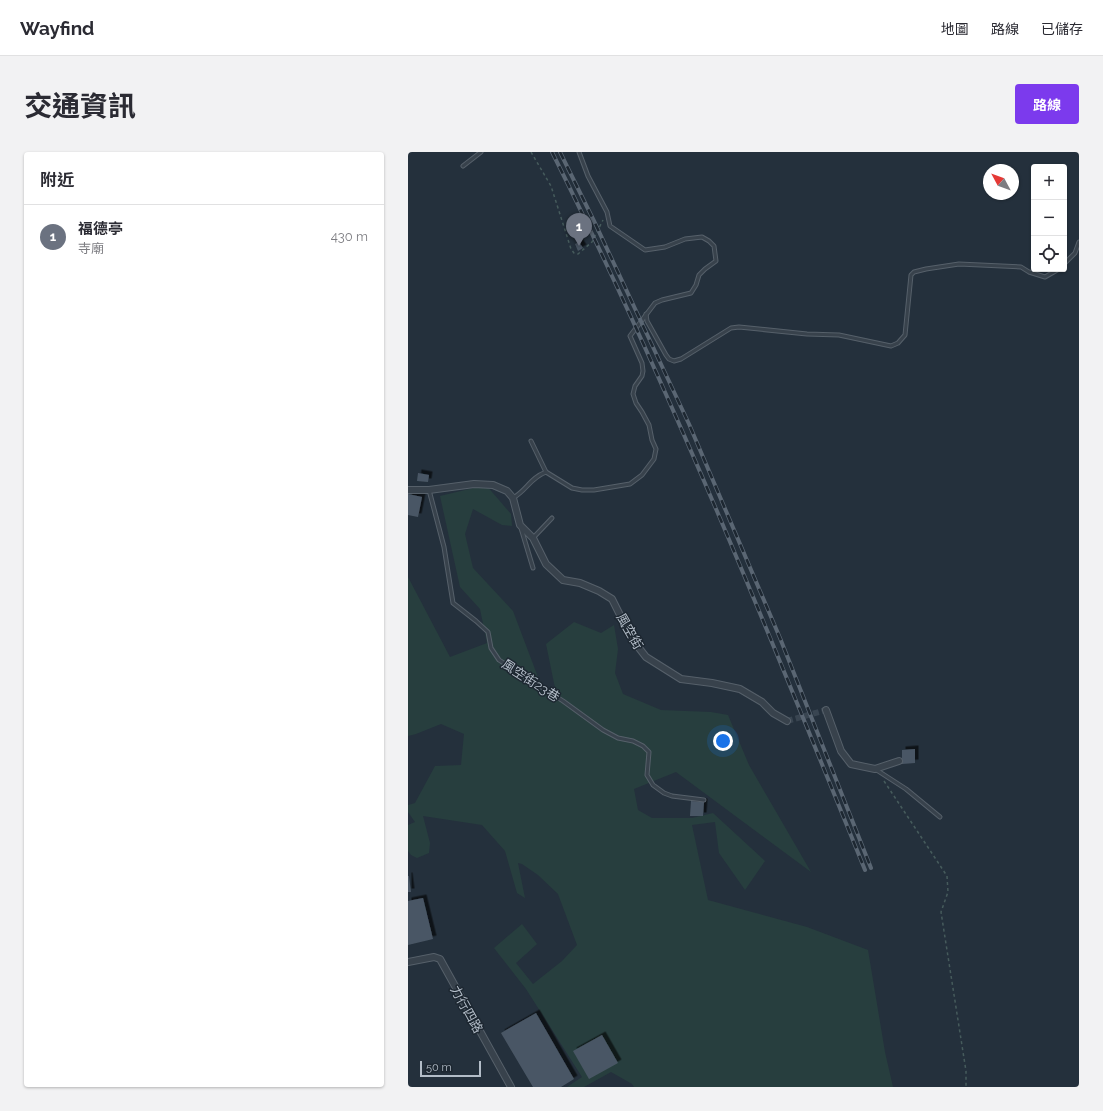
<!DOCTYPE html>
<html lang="zh-TW">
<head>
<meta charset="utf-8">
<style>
	:root { --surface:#fff; --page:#f2f2f3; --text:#2b2b33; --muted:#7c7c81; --line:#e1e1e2; --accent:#7c3aed }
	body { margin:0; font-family:Raleway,"Noto Sans TC",sans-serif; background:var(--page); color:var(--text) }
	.controls { position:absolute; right:12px; top:12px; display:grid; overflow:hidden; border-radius:4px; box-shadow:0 1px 3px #0004 }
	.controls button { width:36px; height:36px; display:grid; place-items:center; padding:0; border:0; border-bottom:1px solid var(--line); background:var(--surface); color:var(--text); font:20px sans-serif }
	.compass { position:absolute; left:575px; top:12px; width:36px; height:36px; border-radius:50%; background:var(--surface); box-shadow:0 1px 3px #0004; rotate:311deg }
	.scale { position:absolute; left:12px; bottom:10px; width:61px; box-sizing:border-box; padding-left:4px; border:2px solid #b3bdc8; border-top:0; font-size:11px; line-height:14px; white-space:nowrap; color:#b3bdc8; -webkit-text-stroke:3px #1d2731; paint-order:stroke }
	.you { position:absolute; left:315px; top:589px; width:14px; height:14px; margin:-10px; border:3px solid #fff; border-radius:50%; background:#1a73e8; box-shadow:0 0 0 6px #1a73e833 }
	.badge { display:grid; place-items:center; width:26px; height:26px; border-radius:50%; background:var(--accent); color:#fff; font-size:13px; font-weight:700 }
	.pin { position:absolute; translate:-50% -33px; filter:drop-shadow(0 1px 2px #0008) }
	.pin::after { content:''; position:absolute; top:21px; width:14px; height:12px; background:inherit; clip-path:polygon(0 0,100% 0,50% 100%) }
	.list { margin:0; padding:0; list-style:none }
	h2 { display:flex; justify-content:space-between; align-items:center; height:52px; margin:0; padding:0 16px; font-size:17px }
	h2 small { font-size:13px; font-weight:400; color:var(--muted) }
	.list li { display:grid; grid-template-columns:26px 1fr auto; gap:12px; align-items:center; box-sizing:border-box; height:64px; padding:0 16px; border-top:1px solid var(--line) }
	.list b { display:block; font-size:15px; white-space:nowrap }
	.list p { margin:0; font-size:13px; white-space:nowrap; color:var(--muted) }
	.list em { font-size:13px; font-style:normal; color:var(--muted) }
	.icon { flex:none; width:22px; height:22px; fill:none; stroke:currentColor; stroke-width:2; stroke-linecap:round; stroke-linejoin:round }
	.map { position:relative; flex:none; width:671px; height:935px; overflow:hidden; border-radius:4px }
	header { display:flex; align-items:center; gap:24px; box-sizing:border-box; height:56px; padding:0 20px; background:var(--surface); border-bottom:1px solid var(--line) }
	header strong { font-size:19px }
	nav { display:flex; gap:22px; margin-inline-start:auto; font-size:14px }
	.intro { display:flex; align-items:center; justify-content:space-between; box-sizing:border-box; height:96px; padding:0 24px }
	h1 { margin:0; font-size:28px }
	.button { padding:10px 18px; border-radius:4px; background:var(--accent); color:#fff; font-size:14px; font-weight:700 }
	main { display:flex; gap:24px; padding:0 24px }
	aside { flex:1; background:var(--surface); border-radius:4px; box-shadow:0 1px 3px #0004 }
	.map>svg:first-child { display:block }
	.green { fill:#273e3e }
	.building { fill:#4a5765; filter:url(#shadow) }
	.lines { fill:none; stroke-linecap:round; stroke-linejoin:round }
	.minor-tunnel { stroke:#394551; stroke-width:6; stroke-dasharray:6 3; stroke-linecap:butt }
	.service-casing { stroke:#56606a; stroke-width:5 }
	.minor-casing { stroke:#56606a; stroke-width:8 }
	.path { stroke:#465b5c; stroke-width:1.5; stroke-dasharray:3 3; stroke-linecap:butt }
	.service { stroke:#38424c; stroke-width:3 }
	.minor { stroke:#38424c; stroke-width:6 }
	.rail-casing { stroke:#5a6673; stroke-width:4 }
	.rail { stroke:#1d2731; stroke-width:2.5; stroke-dasharray:8; stroke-linecap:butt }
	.labels { text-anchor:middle; stroke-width:3; stroke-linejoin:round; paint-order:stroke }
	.street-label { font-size:13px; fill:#b3bdc8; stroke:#1d2731 }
</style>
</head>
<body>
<header>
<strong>Wayfind</strong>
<nav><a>地圖</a><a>路線</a><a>已儲存</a></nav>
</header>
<div class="intro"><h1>交通資訊</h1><a class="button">路線</a></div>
<main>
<aside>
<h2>附近<small></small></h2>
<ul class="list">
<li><span class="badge" style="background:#6b7280">1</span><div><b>福德亭</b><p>寺廟</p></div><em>430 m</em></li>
</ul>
</aside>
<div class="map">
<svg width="671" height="935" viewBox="0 0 671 935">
	<defs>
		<filter id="shadow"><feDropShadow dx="3.5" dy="-3.5" stdDeviation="0" flood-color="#0009"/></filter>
	</defs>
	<rect width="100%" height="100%" fill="#24303c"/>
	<polygon class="green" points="78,333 103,362 104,374 94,373 65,357 57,382 65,416 105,459 136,541 148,541 138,492 166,470 193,481 206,473 210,497 207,521 215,542 253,558 303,560 320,563 341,613 403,720 268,620 226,637 230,658 244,666 284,666 305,661 357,709 337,738 311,701 307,670 284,673 300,748 399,775 460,798 477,900 485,935 226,935 224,932 203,920 176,935 159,935 174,925 118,837 86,796 114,772 129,792 108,811 125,832 154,809 169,793 150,742 130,723 114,712 110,711 117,746 109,741 97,699 74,673 15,664 22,691 21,701 9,706 3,703 0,699 0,673 7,670 0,660 0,653 7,651 27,614 53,613 56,582 33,572 8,582 0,584 0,425 42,505 79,491 72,457 52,435 32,344"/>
	<g class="building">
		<polygon points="171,90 175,96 170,99 167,92"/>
		<polygon points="10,321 21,323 20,330 9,329"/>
		<polygon points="0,342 14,345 10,365 0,363"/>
		<polygon points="507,597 507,611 494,612 494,598"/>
		<polygon points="283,649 296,650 295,664 282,664"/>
		<polygon points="0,724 1,724 3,740 0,740"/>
		<polygon points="15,746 25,787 0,793 0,749"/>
		<polygon points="128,861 166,927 153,935 125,935 93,881"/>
		<polygon points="194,883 210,911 181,927 165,899"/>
	</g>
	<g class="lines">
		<polyline class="minor-tunnel" points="379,569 418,558"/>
		<g class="service-casing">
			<g id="service">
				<polyline points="55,14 73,0"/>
				<polyline points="656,112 667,101 671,90"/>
				<polyline points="238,162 239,169 258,203 261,207 266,209 273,207 323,176 331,175 399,182 431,183 483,194 490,191 497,183 503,123 506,120 518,117 551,112 613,115 621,120 637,125 651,117"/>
				<polyline points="123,289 138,320"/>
				<polyline points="21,338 36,395 45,451 68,469 80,480 83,496 91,508 155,549 195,578 210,586 225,589 235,594 241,600 239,623 245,633 256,641 264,644 296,648"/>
				<path d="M105 346C119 338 122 326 138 320L164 336 174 338H186L222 332 234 323 246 307 248 297 244 288 241 273 234 260 228 251 225 242 227 234 234 224 235 219 234 211 222 184 247 151 254 148 283 141 288 133 291 123 297 117 308 109 306 94 301 89 294 85 277 87 257 95 237 98 202 74 199 60 180 24 171 0"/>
				<polyline points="113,376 125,416"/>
				<polyline points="125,386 144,366"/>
				<polyline points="467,617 498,637 532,665"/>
			</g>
		</g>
		<g class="minor-casing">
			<g id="minor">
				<polyline points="0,338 21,338 66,332 85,333 99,339 105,346 112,373 125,386 138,412 155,428 172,431 191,439 204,447 224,487 238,505 273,527 304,531 332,537 354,550 365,561 379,569"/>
				<polyline points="418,558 433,599 443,612 467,617 491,609"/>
				<polyline points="0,810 26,805 32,807 103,935"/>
			</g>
		</g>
		<g class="path">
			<polyline points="123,0 143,34 163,97 166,101 170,102 184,90 195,68"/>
			<polyline points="476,629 539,724 540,740 533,760 558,919 558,935"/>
		</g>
		<use href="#service" class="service"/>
		<use href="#minor" class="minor"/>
		<g class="rail-casing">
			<g id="rail">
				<path d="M144 0C261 234 359 476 457 718"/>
				<polyline points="152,0 186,69 281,272 372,486 463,716"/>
			</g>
		</g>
		<use href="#rail" class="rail"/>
	</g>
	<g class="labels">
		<g class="street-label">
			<text transform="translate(222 479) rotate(60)" y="5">風空街</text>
			<text transform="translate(123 528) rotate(33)" y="5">風空街23巷</text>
			<text transform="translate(59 857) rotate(61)" y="5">力行四路</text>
		</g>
	</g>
</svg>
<div class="controls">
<button>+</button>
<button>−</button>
<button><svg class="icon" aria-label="locate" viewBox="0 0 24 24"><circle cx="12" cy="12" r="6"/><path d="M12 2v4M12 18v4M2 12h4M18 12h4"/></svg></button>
</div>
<svg class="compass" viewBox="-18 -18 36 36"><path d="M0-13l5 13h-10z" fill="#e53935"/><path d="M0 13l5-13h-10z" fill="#7c7c81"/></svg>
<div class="scale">50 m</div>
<div class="you"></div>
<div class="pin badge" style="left:171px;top:94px;background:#6b7280">1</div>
</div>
</main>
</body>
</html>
